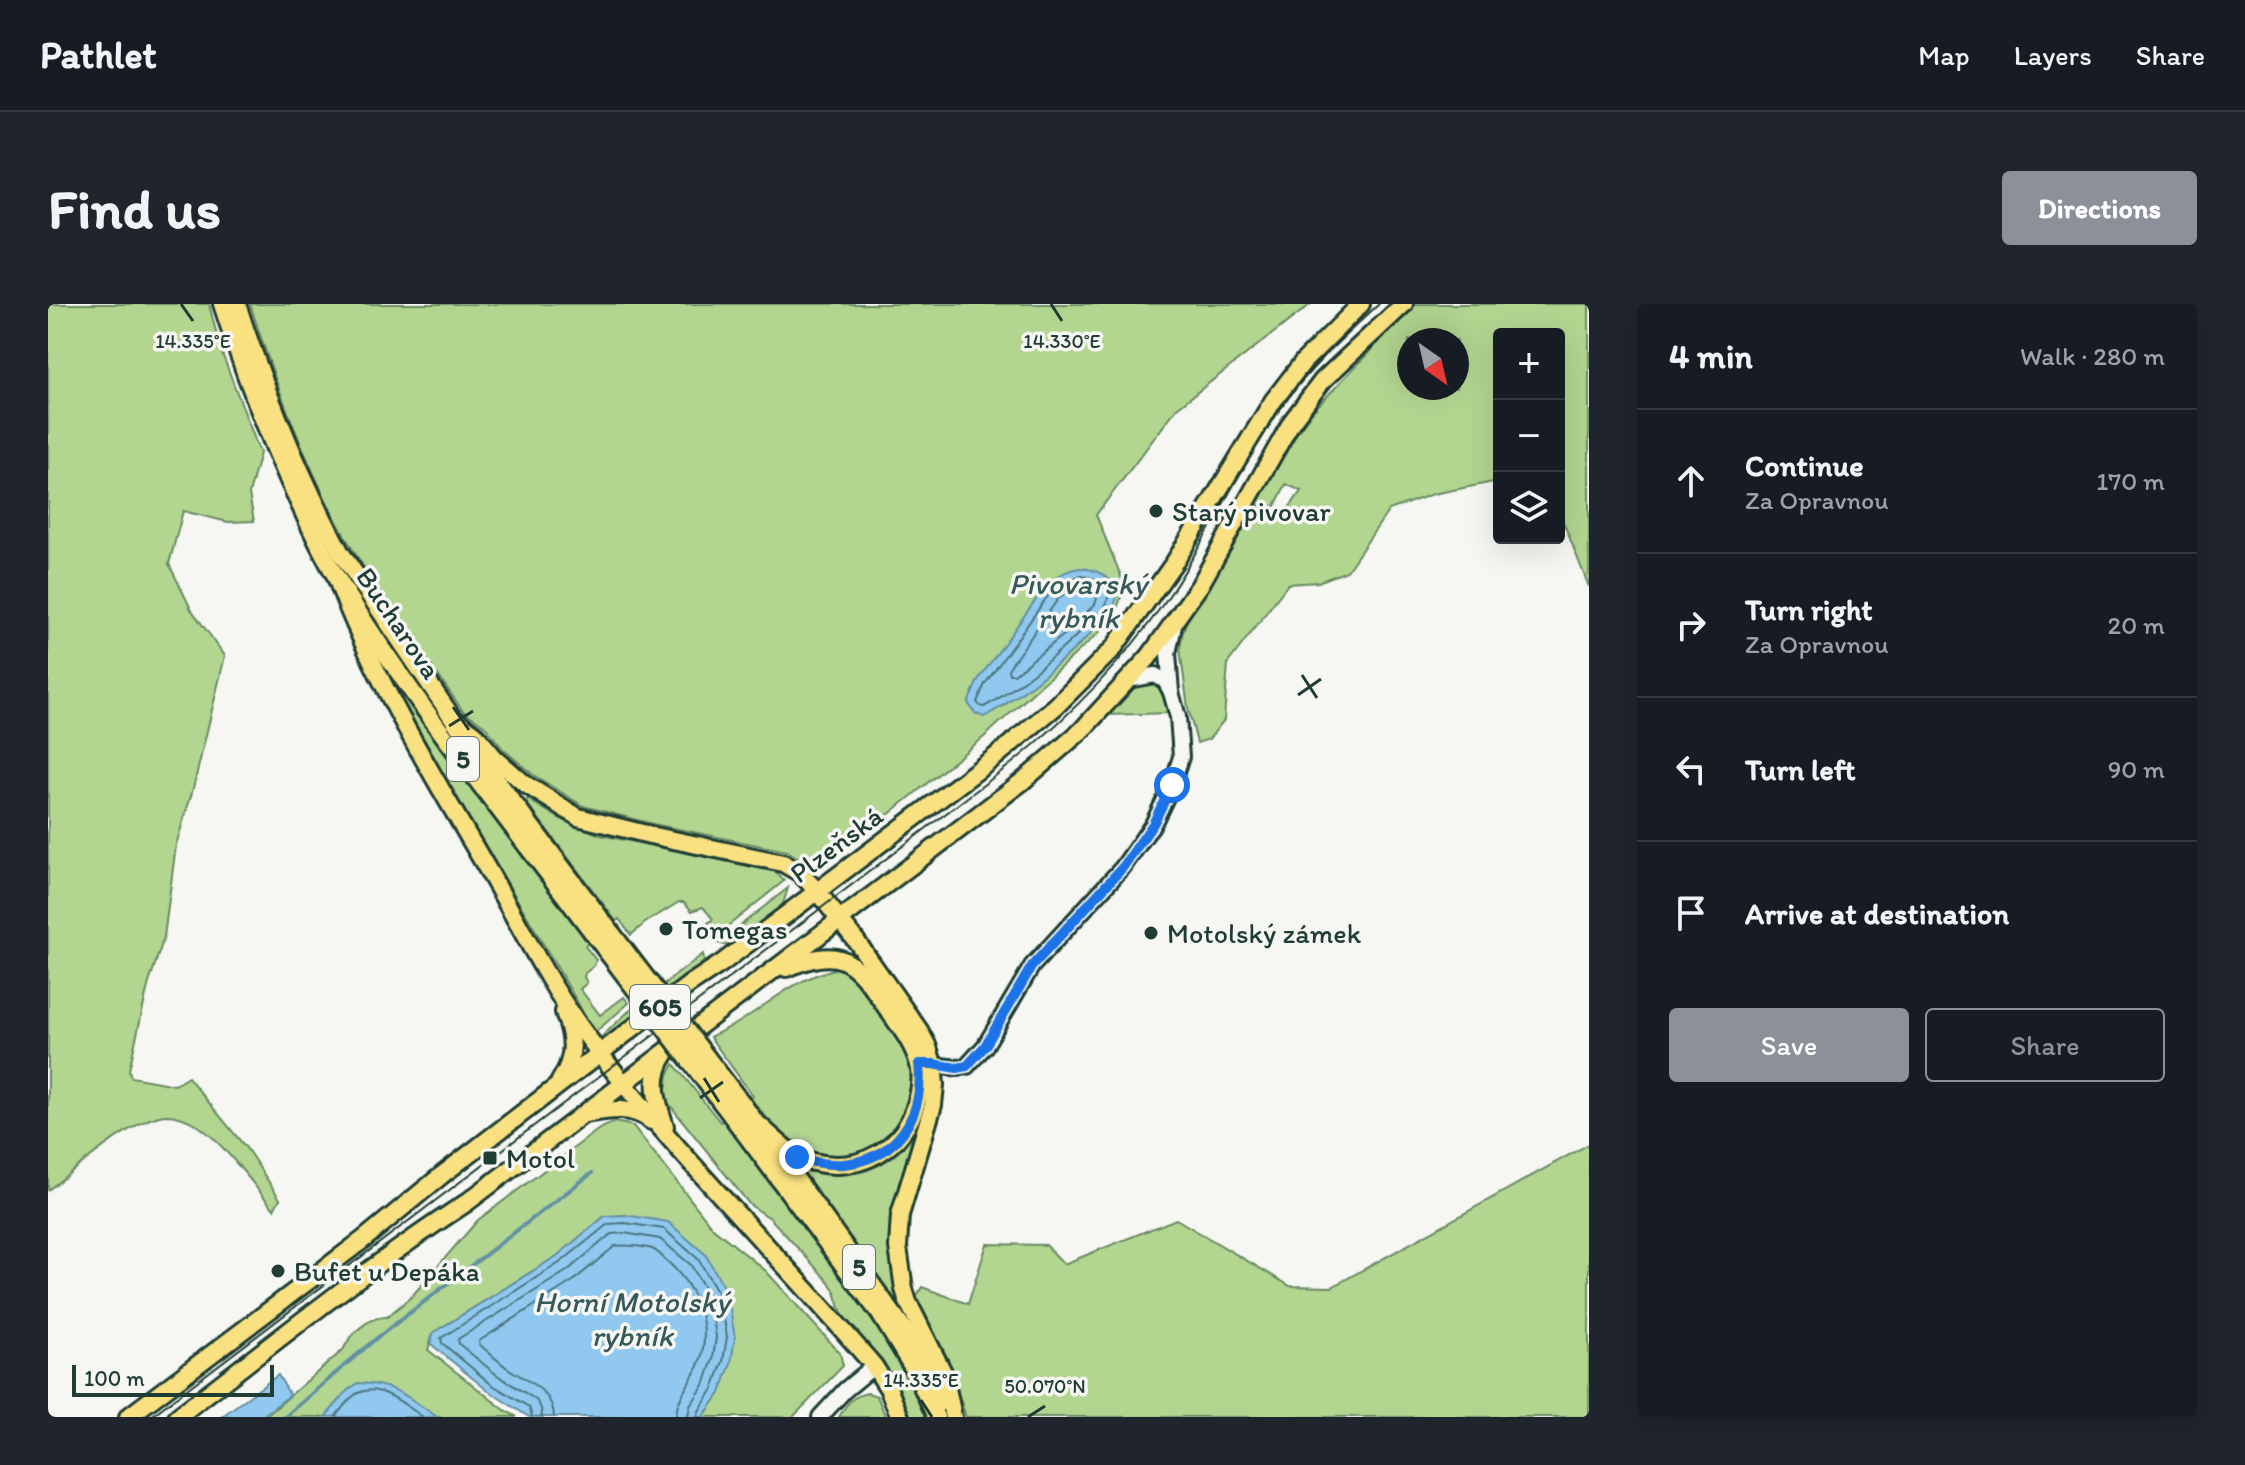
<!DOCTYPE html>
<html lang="en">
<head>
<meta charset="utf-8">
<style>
	:root { --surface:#171b24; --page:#20242c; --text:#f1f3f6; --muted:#9ea1a6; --line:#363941; --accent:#8c9099 }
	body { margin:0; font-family:Itim,sans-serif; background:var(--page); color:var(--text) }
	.controls { position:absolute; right:24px; top:24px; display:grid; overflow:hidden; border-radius:8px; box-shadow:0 8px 32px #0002 }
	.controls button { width:72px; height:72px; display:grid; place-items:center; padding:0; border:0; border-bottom:2px solid var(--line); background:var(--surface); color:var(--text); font:40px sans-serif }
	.compass { position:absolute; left:1349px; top:24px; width:72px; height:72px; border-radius:50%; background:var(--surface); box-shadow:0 8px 32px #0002; rotate:146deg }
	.scale { position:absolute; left:24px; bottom:20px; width:202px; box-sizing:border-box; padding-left:8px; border:4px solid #1f3d34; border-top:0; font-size:22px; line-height:28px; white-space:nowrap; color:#1f3d34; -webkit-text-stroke:6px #f6f6f2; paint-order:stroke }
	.stop { position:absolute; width:24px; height:24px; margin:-18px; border:6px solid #1a73e8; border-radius:50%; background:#fff }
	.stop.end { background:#1a73e8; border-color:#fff; box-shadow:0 2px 8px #0008 }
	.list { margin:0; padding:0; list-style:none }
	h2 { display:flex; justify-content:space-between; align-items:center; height:104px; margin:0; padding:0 32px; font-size:34px }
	h2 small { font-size:26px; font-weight:400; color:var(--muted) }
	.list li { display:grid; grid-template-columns:52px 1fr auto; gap:24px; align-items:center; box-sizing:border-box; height:144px; padding:0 32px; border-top:2px solid var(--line) }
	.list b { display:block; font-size:30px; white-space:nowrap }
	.list p { margin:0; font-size:26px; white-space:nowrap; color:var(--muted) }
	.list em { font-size:26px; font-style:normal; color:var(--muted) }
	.actions { display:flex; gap:16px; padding:24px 32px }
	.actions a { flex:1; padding:18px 0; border:2px solid var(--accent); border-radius:8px; text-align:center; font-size:28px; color:var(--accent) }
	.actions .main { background:var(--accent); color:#fff }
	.icon { flex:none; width:44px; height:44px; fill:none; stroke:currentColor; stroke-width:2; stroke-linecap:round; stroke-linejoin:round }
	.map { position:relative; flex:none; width:1541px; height:1113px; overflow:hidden; border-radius:8px }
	header { display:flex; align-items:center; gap:48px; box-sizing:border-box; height:112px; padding:0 40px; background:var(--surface); border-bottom:2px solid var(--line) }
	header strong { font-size:38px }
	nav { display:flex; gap:44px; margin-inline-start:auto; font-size:28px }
	.intro { display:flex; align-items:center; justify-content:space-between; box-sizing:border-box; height:192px; padding:0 48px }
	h1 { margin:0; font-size:56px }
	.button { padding:20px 36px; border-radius:8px; background:var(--accent); color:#fff; font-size:28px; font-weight:700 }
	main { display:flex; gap:48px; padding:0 48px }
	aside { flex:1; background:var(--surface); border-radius:8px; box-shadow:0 8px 32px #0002 }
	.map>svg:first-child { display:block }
	.green { fill:#b2d590; stroke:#688962; stroke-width:2; fill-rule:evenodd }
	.water { fill:#90c8ef; stroke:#6390a4; stroke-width:2 }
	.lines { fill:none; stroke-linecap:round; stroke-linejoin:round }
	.shore { stroke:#4c757f; stroke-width:2 }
	.stream { stroke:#6390a4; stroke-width:4 }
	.minor-casing { stroke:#1f3d34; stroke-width:20 }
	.major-casing { stroke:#1f3d34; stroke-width:22 }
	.minor { stroke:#f6f6f2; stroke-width:14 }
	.major { stroke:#f9e181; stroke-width:16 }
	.tram { stroke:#1f3d34; stroke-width:2 }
	.major-bridge-casing { stroke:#1f3d34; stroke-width:22; stroke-linecap:butt }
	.major-bridge { stroke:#f9e181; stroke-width:16 }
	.route { stroke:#1a73e8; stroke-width:10 }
	.ticks { fill:none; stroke:#1f3d34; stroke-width:3 }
	.poi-dot { fill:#1f3d34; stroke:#f6f6f2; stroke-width:3 }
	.labels { text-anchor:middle; stroke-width:7; stroke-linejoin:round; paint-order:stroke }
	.shield { fill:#f6f6f2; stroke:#60746d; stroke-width:2 }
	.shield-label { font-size:26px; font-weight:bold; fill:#1f3d34 }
	.poi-label { font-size:28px; fill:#1f3d34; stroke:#f6f6f2; text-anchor:start }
	.street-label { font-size:28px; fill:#1f3d34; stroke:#f6f6f2 }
	.water-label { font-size:30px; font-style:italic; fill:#365959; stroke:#f6f6f2 }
	.ticks-label { font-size:20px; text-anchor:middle; fill:#1f3d34; stroke:#f6f6f2; stroke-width:7; stroke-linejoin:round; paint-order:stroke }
</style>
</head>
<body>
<header>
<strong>Pathlet</strong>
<nav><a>Map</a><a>Layers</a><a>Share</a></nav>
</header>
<div class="intro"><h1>Find us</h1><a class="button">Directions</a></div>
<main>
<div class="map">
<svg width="1541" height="1113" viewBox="0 0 1541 1113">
	<rect width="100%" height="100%" fill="#f6f6f2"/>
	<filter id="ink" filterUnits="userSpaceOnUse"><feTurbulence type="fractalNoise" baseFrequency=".0125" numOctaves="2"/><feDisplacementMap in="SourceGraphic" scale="16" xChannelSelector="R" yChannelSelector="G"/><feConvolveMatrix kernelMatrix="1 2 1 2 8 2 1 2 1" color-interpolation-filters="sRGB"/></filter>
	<g filter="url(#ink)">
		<g class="green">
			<path d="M0 0H161L172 44 212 149 201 190 206 217 180 218 135 207 121 260 143 305 177 352 145 485 128 541 116 633 100 682 81 766 83 773 127 781 140 773 199 845 232 895 226 905C206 882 172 834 147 820 139 815 128 811 118 811 86 813 27 866 0 886Z"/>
			<path d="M202 0H1263L1129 104 1048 211 1077 282 1065 316 936 433 829 520 783 549 751 554 739 547 605 520 535 502 484 470 455 445 436 421 415 407C377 352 336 298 302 241 259 166 228 82 202 0ZM1067 285V298L1062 310 1028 344 954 403Z"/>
			<path d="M1367 0H1541V283L1511 207V30H1451V177L1385 190 1341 206 1299 267 1270 278 1240 280 1180 359 1176 416 1161 435 1149 439 1140 404 1132 345 1134 331 1138 319 1202 211C1230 223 1238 209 1253 187L1238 180 1227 202H1212L1209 200 1248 130 1265 107ZM1361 36H1409V84H1361Z"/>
			<polygon points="342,371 541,638 537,642 548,656 546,662 537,669 536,673 539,679 532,685 552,711 576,693 581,699 544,731 534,715 536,711 530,699 361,412 340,372"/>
			<path d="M1095 378C1119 380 1118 389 1123 409L1059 411 1083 385Z"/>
			<polygon points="479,495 511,514 552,531 727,567 736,577 665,634 656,622 665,615 655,603 644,607 636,598 631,598 597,619 583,631 571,615 568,617 478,498"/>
			<polygon points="740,584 735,600 729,606 686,639 679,642 670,639"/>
			<polygon points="655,650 656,657 651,663 551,738 548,738 580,708"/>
			<path d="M787 659C810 671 819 685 833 707 844 725 861 744 863 766 870 819 824 862 772 851 766 850 760 850 755 847 733 835 719 813 703 795L705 792 662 733C673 727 686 722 696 715 729 693 747 676 786 665Z"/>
			<path d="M626 760 672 818 676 816C747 911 828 1005 878 1113H863L850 1085 835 1057 795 1013 787 988 781 978 722 914 702 901 617 795 620 771Z"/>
			<path d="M567 818 585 822 665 924 718 967 792 1049 795 1062 745 1113H655L672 1089 557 912 509 952 385 1029 380 1046 458 1107 469 1113H217L295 1046C303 1030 320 1012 339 1013L364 992 430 916 551 825Z"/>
			<path d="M867 831C866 854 852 880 846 904 837 940 844 975 855 1010L742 860C796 876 828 876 867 831Z"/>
			<polygon points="1541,840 1541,1113 918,1113 903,1067 866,996 874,983 920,1000 939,940 998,941 1016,960 1128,915 1242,982 1284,983"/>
			<path d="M820 1089 829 1092 838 1113H791C798 1100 805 1091 820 1089Z"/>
		</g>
		<g class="water">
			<path d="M1032 264C1057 266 1080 283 1062 309 1058 316 1050 322 1045 327 1013 359 975 391 936 413L928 410 920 399 930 376 997 283C1008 273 1017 266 1032 264Z"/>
			<polygon points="577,911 620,918 657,950 679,988 687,1033 683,1059 672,1089 655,1113 481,1113 439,1086 383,1040 385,1029 509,952 557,912"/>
			<polygon points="230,1071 242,1091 213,1113 173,1113"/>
			<path d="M310 1079C347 1080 360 1093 389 1113H277L300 1086Z"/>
		</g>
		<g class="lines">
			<g class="shore">
				<path d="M1033 272C1050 273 1068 285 1056 304 1052 311 1044 316 1039 322 1012 348 969 385 936 403L932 402 929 398 937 380 1002 289 1014 278Z"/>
				<polygon points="1033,282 1047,286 1049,294 1047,300 1016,331 966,370 961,370 960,365 1010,295 1020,287"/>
				<path d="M287 1113C294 1105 301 1093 310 1089 332 1078 358 1102 375 1113"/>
				<polyline points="484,1113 481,1103 443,1080 394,1039 393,1034 513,958 560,920 577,919 616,925 650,955 672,992 679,1033 675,1057 665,1085 651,1107 650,1113"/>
				<polyline points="494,1113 493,1104 488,1096 449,1071 411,1040 410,1035 519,967 563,930 576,929 612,935 643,961 662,994 668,1033 665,1055 656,1081 642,1102 640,1113"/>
				<path d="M506 1113C505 1085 478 1077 458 1063 449 1056 440 1048 432 1041L431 1037 525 977 567 942C578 941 594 942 604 945 610 947 614 953 619 957 645 980 662 1015 654 1051 648 1074 628 1092 628 1113"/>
			</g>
			<polyline class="stream" points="237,1113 325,1037 544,869"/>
			<g class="minor-casing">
				<g id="minor">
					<polyline points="1080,376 1107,371 1117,377 1123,388"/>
					<polyline points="877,760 909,764 919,762 937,742 984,662 1075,563 1105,520 1124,481 1133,453 1130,413 1123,388 1120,349 1127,317"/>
					<polyline points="772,1113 797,1086 826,1062"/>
				</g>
			</g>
			<g class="major-casing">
				<g id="major">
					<path d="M174 0C196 70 222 137 253 203 264 227 275 251 289 274 365 399 460 515 548 633"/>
					<path d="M189 0C217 86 250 169 293 249L431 453 559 623"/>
					<path d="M288 273C327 379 388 476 444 573 476 629 505 688 544 739 630 853 733 953 826 1062L840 1084 852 1113"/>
					<polyline points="406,415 427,430 447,454 477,480 530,513 602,531 735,559 752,569 769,587 809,638 871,726 880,743 885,760 887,781 885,801 852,911 850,943 856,985 860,998 896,1070 905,1113"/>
					<path d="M512 777C528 753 526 734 516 708"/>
					<polyline points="695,801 858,1028 895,1098"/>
					<path d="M537 810C561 806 583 801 603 817"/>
					<polyline points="683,811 832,1010 867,1067 888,1113"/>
					<path d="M710 820C727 835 742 852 765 858 812 870 857 844 869 797 872 786 874 772 871 761 865 737 847 717 834 697 803 652 791 643 738 664"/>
					<path d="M617 822C608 795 601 773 618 749"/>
					<polyline points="80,1113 316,935 394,871 642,680 674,659 947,453 1008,402 1065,345 1128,256 1225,97 1255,58 1313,0"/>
					<path d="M129 1113C224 1041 318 964 418 899L975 477 1034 426 1101 353 1152 281 1244 117 1275 76 1356 0"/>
				</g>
			</g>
			<use href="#minor" class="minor"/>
			<use href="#major" class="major"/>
			<path class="tram" d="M102 1113 963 460C1022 412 1075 358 1118 296 1160 235 1189 167 1231 107 1259 66 1295 33 1331 0"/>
			<g class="major-bridge-casing">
				<g id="major-bridge">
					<polyline points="559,623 695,801"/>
					<polyline points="548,633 683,811"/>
				</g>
			</g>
			<use href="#major-bridge" class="major-bridge"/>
		</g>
	</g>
	<g class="lines" filter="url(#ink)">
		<path class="route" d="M749 853C818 878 879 836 871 760H885L909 764 919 762 937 742 984 662 1075 563 1105 520 1124 481"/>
	</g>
	<path class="ticks" d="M133 0 145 17M1003 0 1014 17M1254 371 1269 394M1250 391 1273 375M405 403 421 426M401 422 425 407M656 774 671 798M652 794 675 778M873 1096 884 1113M980 1113 997 1102"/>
	<g class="poi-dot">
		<circle cx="1108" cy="207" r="8"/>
		<circle cx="618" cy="625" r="8"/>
		<circle cx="1103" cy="629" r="8"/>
		<rect x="434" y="846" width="16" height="16" rx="4"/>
		<circle cx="230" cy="967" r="8"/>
	</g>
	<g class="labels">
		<g class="shield">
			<rect x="399" y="433" width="32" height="44" rx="6"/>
			<rect x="582" y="681" width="60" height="44" rx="6"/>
			<rect x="795" y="941" width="32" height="44" rx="6"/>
		</g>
		<g class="shield-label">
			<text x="415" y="464">5</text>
			<text x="612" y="712">605</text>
			<text x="811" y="972">5</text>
		</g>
		<g class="poi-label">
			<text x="1124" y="217">Starý pivovar</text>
			<text x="634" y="635">Tomegas</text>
			<text x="1119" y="639">Motolský zámek</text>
			<text x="458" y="864">Motol</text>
			<text x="246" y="977">Bufet u Depáka</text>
		</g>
		<g class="street-label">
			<text transform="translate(351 319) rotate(56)" y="10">Bucharova</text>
			<text transform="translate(788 540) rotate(-37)" y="10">Plzeňská</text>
		</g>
		<g class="water-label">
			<text x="1030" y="290">Pivovarský<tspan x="1030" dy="34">rybník</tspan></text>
			<text x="584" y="1008">Horní Motolský<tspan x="584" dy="34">rybník</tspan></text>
		</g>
	</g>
	<g class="ticks-label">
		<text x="145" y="44">14.335°E</text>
		<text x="1014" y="44">14.330°E</text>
		<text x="873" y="1083">14.335°E</text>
		<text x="997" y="1089">50.070°N</text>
	</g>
</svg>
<div class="controls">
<button>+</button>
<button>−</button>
<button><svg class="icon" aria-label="layers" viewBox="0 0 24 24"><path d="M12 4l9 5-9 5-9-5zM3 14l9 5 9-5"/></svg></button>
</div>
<svg class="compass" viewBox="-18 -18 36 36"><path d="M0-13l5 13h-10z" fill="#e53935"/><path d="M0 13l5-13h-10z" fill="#9ea1a6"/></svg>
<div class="scale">100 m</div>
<div class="stop" style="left:1124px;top:481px"></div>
<div class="stop end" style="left:749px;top:853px"></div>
</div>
<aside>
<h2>4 min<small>Walk · 280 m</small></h2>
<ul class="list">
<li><svg class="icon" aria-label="ahead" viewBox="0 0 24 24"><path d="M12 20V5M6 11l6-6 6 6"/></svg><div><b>Continue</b><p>Za Opravnou</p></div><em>170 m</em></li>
<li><svg class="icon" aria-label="right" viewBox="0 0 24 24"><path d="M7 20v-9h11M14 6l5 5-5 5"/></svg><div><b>Turn right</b><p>Za Opravnou</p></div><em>20 m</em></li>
<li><svg class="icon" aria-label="left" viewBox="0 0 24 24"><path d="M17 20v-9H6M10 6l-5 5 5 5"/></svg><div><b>Turn left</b></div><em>90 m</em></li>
<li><svg class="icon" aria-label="arrive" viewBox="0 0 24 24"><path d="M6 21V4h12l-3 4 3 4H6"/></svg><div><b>Arrive at destination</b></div></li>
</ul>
<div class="actions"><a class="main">Save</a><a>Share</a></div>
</aside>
</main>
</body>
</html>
